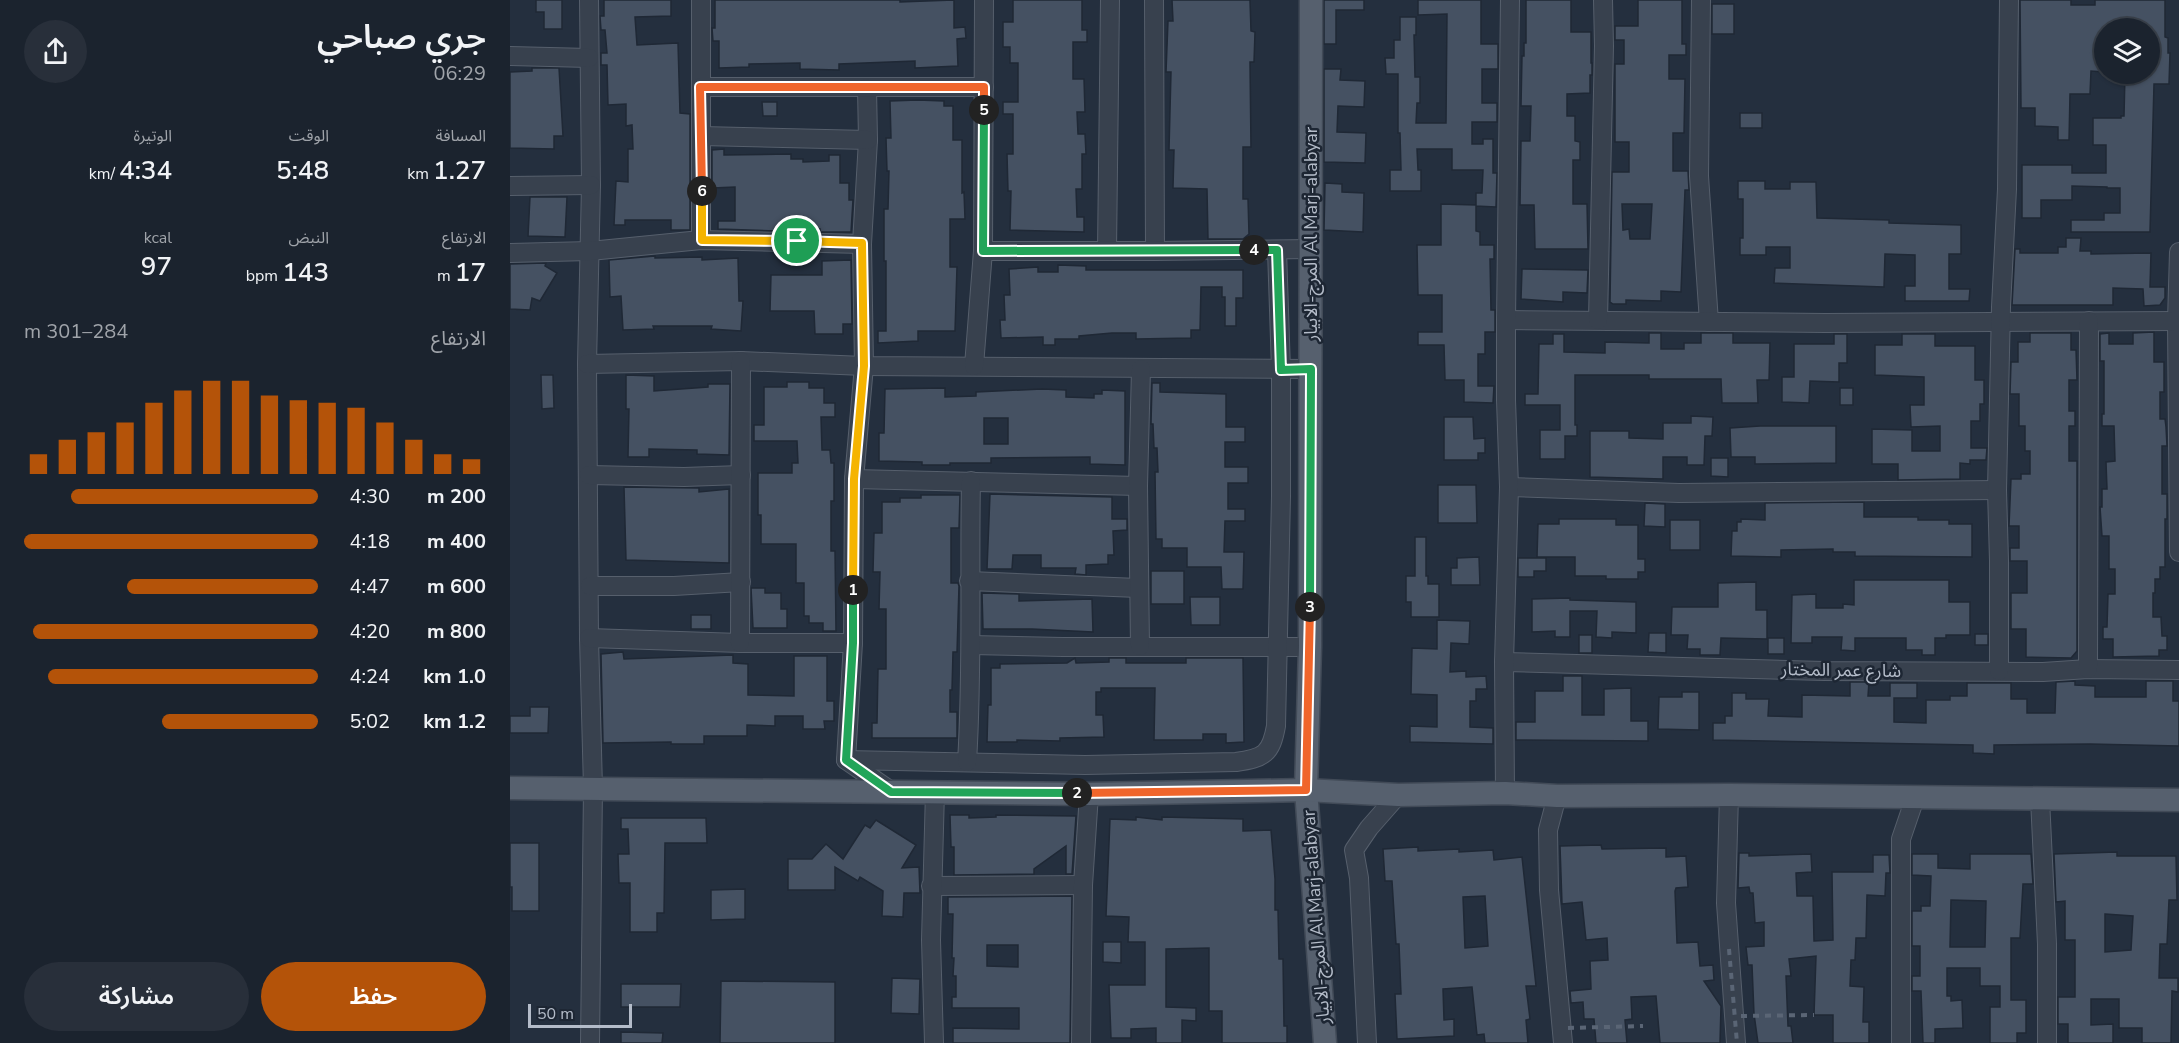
<!DOCTYPE html>
<html lang="ar">
<meta charset="utf-8">
<style>
:root{--surface:#1b232e;--page:#282f3a;--text:#f1f3f6;--muted:#a0a4aa;--line:#39404a;--accent:#b45309}
body{margin:0;font-family:"Nunito Sans","Noto Sans Arabic",sans-serif;background:var(--page);color:var(--text);direction:rtl;height:100vh;display:flex;flex-direction:column;font-size:22px;white-space:nowrap}
*{box-sizing:border-box;margin:0}
p{font-size:20px;color:var(--muted)}
.icon{flex:none;width:33px;height:33px;fill:none;stroke:currentColor;stroke-width:2;stroke-linecap:round;stroke-linejoin:round}
.map{position:relative;flex:1;overflow:hidden;direction:ltr}
.sheet{display:flex;flex-direction:column;background:var(--surface);width:510px}
.sheet>*{flex:none}
.tools{position:absolute;left:1584px;top:18px;display:grid;gap:12px}
.tools a{display:grid;place-items:center;width:66px;height:66px;border-radius:50%;background:var(--surface);box-shadow:0 2px 4px #0004,0 0 0 2px var(--line);font-size:30px}
.scale{position:absolute;left:18px;bottom:15px;width:104px;box-sizing:border-box;padding-left:6px;border:3px solid #b4bcc9;border-top:0;font-size:16px;line-height:21px;white-space:nowrap;color:#b4bcc9;-webkit-text-stroke:4px #1d2633;paint-order:stroke}
.pin{position:absolute;display:grid;place-items:center;width:51px;height:51px;color:#fff;margin:-26px;border:3px solid #fff;border-radius:50%;box-shadow:0 2px 6px #0007}
.km{position:absolute;width:30px;height:30px;margin:-15px;border-radius:50%;background:#222;color:#fff;font-size:16px;line-height:30px;text-align:center}
.round{display:grid;place-items:center;flex:none;width:63px;height:63px;border-radius:32px;background:var(--page)}
.overview{display:flex;align-items:center;justify-content:space-between;height:102px;padding:0 24px}
h1{font-size:33px;font-weight:600;line-height:45px}
.figures{display:grid;grid-template-columns:repeat(3,1fr);gap:9px;height:102px;padding:6px 24px}
.figures div{display:grid;align-content:center}
.figures b{font-size:26px;font-weight:600}
.figures small{font-size:16px;font-weight:400}
.figures p{font-size:16px}
.chart{height:168px;padding:12px 24px}
.chart p{display:flex;justify-content:space-between}
.chart svg{width:100%;height:108px;margin-top:6px;stroke:var(--accent);stroke-width:6}
.cta{display:flex;gap:12px;margin-top:auto;padding:12px 24px}
.cta a{flex:1;height:69px;border-radius:36px;background:var(--accent);color:#fff;font-size:24px;font-weight:600;line-height:69px;text-align:center}
.cta a+a{background:var(--page);color:var(--text)}
ul{padding:0 24px;list-style:none;font-size:20px}
li{display:grid;grid-template-columns:96px 72px 1fr;align-items:center;height:45px}
li i{height:15px;border-radius:8px;background:var(--accent)}
main{display:flex;flex:1;min-height:0}
.map>svg:first-child{display:block}
.building{fill:#455162;stroke:#1f2835;stroke-width:1.5;fill-rule:evenodd}
.lines{fill:none;stroke-linecap:round;stroke-linejoin:round}
.minor-casing{stroke:#565f6c;stroke-width:20}
.major-casing{stroke:#414a57;stroke-width:25}
.minor{stroke:#38414e;stroke-width:18}
.major{stroke:#56606e;stroke-width:22}
.rail{stroke:#5a6575;stroke-width:4;stroke-dasharray:6 6;stroke-linecap:butt}
.split-1-casing{stroke:#fff;stroke-width:12}
.split-2-casing{stroke:#fff;stroke-width:12}
.split-3-casing{stroke:#fff;stroke-width:12}
.split-4-casing{stroke:#fff;stroke-width:12}
.split-5-casing{stroke:#fff;stroke-width:12}
.split-6-casing{stroke:#fff;stroke-width:12}
.split-7-casing{stroke:#fff;stroke-width:12}
.split-1{stroke:#f5b400;stroke-width:8}
.split-2{stroke:#22a559;stroke-width:8}
.split-3{stroke:#f0652b;stroke-width:8}
.split-4{stroke:#22a559;stroke-width:8}
.split-5{stroke:#22a559;stroke-width:8}
.split-6{stroke:#f0652b;stroke-width:8}
.split-7{stroke:#f5b400;stroke-width:8}
.labels{text-anchor:middle;stroke-width:5;stroke-linejoin:round;paint-order:stroke}
.street-label{font-size:18px;fill:#b4bcc9;stroke:#1d2633}
</style>
<main>
<div class="map">
<svg width="1669" height="1043" viewBox="0 0 1669 1043">
<rect width="100%" height="100%" fill="#242f3e"/>
<!-- building -->
<g class="building">
<path d="M26,0H52V29H34V12H26Z"/>
<path d="M94,0H161V16L125,17L127,45L168,43L170,113L180,114V230H161V220H115V225H104L106,181L118,182V149H123L122,125L116,126V104L98,105L97,65H91V53H97L95,30H91L90,16H94Z"/>
<path d="M205,0H390V2L444,0V28L455,27L456,38L447,39L448,66L405,68V61L329,64V70L290,69V63L239,64V67L209,68V41H203L202,28H205Z"/>
<path d="M503,0H572V30H577V42H563V79H574L575,112H567L568,134H575L576,154H572V189H566L567,217H574V232L500,230L501,191H498L497,154H503V114H493V102H508V63H500V47H493V22H503Z"/>
<path d="M662,0H740L741,31L745,32L744,62H740L741,147H733V199H738L739,234L733,239H698L697,189L663,188L664,150H659L661,72H656L658,21H663Z"/>
<path d="M814,0H854V10H826V44H814Z"/>
<path d="M908,0H971V44H988V69H972V103H987V122H962V144H973V139H983V173H987L986,207L966,206V231L970,232V245H984V259H980L981,310H985V332H975V354H968V386H984L983,403L954,402V380H935L934,345H908V332H932V295H908L907,245H931V204L966,205V193H972L973,170H942V149H907L908,170H911V191H880V170H891L890,133H888V74H876L875,58H884V40H890V17H906V35H904L905,77H910V103H907L906,123H936L937,14L908,15Z"/>
<path d="M1016,0H1061V32H1081V63H1082V75H1080V93L1057,94V116H1065V141L1070,142V160H1063V204H1077L1078,249H1025L1024,205H1010L1011,141H1020L1021,106H1011L1012,56H1014V43H1016Z"/>
<path d="M1128,0H1172V44H1176V55H1159V79H1175L1174,133H1163V171H1178L1179,190H1175L1171,292L1151,291V301L1116,300V304H1103L1100,302L1102,172H1119V142H1105V64H1114V40H1105V26H1128ZM1112,204H1142L1140,239H1120L1119,229L1113,230Z"/>
<path d="M1510,0H1561V5H1585V0H1655V37L1658,38V53H1660L1659,84H1644L1640,232H1561V220H1594V213H1610V188H1597V187L1562,186V200H1531V218H1512V165H1562V173H1596V145H1583V118H1611V116H1614L1615,74H1640V28H1594V72L1581,71L1580,94H1560L1559,140H1548V127L1525,126V108H1511Z"/>
<rect x="1202" y="4" width="22" height="30"/>
<path d="M22,68H49L53,136H44V149L0,148V72L22,71Z"/>
<path d="M814,69H831L830,80L855,81L854,107L828,106L827,132L856,133L855,163L814,162Z"/>
<path d="M408,100L434,101V106H443V140H452V193L454,192L455,219H440V267H447L445,331H408V341L368,343V331H376V261H374V209H378L379,171H377L376,138H381L380,101Z"/>
<path d="M252,102H267V116H253Z"/>
<rect x="1230" y="113" width="22" height="15"/>
<path d="M214,149V155L281,154V159H293V162L319,161V155H330V183H339V200H343L341,232H310V229L265,231L208,229V221H225V187L202,188V150Z"/>
<path d="M1228,181H1255V189H1280V182H1306L1307,218L1379,220V223L1451,225V254H1439V289H1460L1459,301H1395V286H1405V255L1375,254L1374,287L1264,283L1265,268H1280V247H1256V255H1230V238H1233V199H1228Z"/>
<path d="M815,183L832,184V192L854,193L853,232L814,230Z"/>
<path d="M20,197H57L55,237L18,236Z"/>
<path d="M1556,238H1571L1570,251H1581V254L1641,253L1640,287H1655V298L1650,305L1634,306L1633,289L1603,288V305H1502L1505,249H1510V253H1548V247H1556Z"/>
<path d="M145,256V258L192,257V260L228,258L229,301H233L231,331L201,329L202,326H143L144,329L113,330L111,296L100,297L99,260Z"/>
<path d="M341,260L342,324H333V334H305L304,311H260L261,275H312V261Z"/>
<path d="M36,263L35,266L47,273L30,301L22,298L20,310L0,309V264Z"/>
<path d="M548,265L576,266V270H733V298H726V326H715V297H712V287H691L690,330H681V338L626,339V333H602L569,336V339H545V345H533V337L491,338L490,320H495L494,295H500L499,269L528,267V272H548Z"/>
<path d="M1012,269L1078,270L1077,293L1053,292V302L1011,299Z"/>
<path d="M1644,332V362H1654V392H1650V419H1655L1656,427L1657,446H1652V494H1657V519H1655V567H1650V579H1645V593H1643V617H1651L1652,636H1657V650H1649V656L1603,657V639H1593V627H1597L1598,594H1605V569H1599V536H1592L1590,507H1592V489H1597L1596,462L1605,461L1604,426H1592V414H1594V361H1590V334L1599,333V344H1623V333Z"/>
<path d="M1139,333H1151V349H1174V343H1191V333H1223V343H1260L1259,380H1247L1248,403H1212L1211,379H1139V375H1065V425H1067V436H1055V459H1030V430H1050V405H1015V394H1028L1029,344H1043V334H1054V352L1095,353V342L1139,343Z"/>
<path d="M1520,333H1561V350H1566L1567,380H1559V411H1565V426H1559V461H1567V651L1561,658L1516,657V629H1501V593H1517V561H1500V548H1509V526H1499L1501,479H1511V474H1520V451H1515V426H1509V394H1500L1501,362H1508V342H1520Z"/>
<path d="M1324,334H1337V363H1329V382L1300,381L1299,403L1272,402V377H1284V344H1324Z"/>
<path d="M1392,334H1425V346H1465V380H1474V404H1470V421H1461V448H1477L1476,460H1460V464L1450,463V479L1388,480V464H1362V429L1402,430V451H1430V426L1401,427L1400,405H1414V377L1365,375V345H1392Z"/>
<path d="M31,375H43L44,408L32,409Z"/>
<path d="M116,375L144,376V391L198,387V384H220L219,455L187,454V450L139,449V457H118L119,409H116Z"/>
<path d="M277,382H299V388H314V403H325V417H311L312,450H320L321,463H324V501H321V551H325L326,631H313V623H299V616H294V583H286V544H251V515H248V473H282V463H288L287,441H244V425H254V387H277Z"/>
<path d="M642,383H650V392L716,394V427H735V442H715V467H738V483H718V509H735V521H715L714,552H734L733,589H712L711,567H677V548H652V539H646L645,472H648L647,448H644L643,424H641Z"/>
<path d="M435,388V397L466,396V392L532,389L556,390V397L584,398V394H592V390L615,391V465L580,464V457L481,458V463H440V465H412V462L369,461V433H374L375,389ZM474,418H498V444H474Z"/>
<rect x="1330" y="388" width="13" height="17"/>
<path d="M1181,416L1203,417L1202,436H1195L1194,465H1177V457H1153V479L1080,477V431H1119V438L1153,439V423H1181Z"/>
<path d="M934,417H963L964,439L975,438V453H968V460H934Z"/>
<path d="M1250,426H1326V463L1245,464V457H1221L1220,428Z"/>
<path d="M1201,458H1218V477L1201,476Z"/>
<path d="M928,485H966L967,523H928Z"/>
<path d="M114,487L189,488V492L219,489V563L116,560Z"/>
<path d="M480,494L602,497V519H617V530L603,531L604,555H598V564L576,565V575L565,574L566,568H531V555H503L502,569H477Z"/>
<path d="M411,495H450L449,528H441V583H448L449,586L447,652H443L442,690H440V712H447V738H362V723H367L368,669H376V609H369L370,572H363L364,533H372V502H390V498H411Z"/>
<path d="M1354,502V517H1408V520H1439V524H1462V557L1345,556V552H1323V549L1271,550V557L1221,556L1222,531H1227V522H1231V519L1255,520V503Z"/>
<path d="M1135,503L1155,504V527L1134,526Z"/>
<path d="M1049,519H1106V525H1128V559H1135V572H1128V579H1096V576H1065V557H1027L1028,524H1049Z"/>
<rect x="1160" y="520" width="30" height="30"/>
<path d="M905,537H916V576H918V584H929V617H901V602H896V576H905Z"/>
<path d="M969,557L970,585H941V568H947V558Z"/>
<path d="M1008,558H1036V571H1024V577H1008Z"/>
<rect x="641" y="571" width="33" height="33"/>
<path d="M1344,580H1439V602H1460V635H1436V638H1425V655H1412V650H1396V638H1345V651L1331,650L1332,637H1302V643H1281L1282,595L1306,594V608H1333V604L1344,605Z"/>
<path d="M1246,582V610H1257V639L1211,638L1210,655H1190V649H1177L1178,635H1161L1162,607H1208V583Z"/>
<path d="M241,588H255V593H271V609H277V628H243Z"/>
<path d="M472,593L509,594V601L582,599L583,632L522,629H473Z"/>
<path d="M680,597H710V625H681Z"/>
<path d="M1060,598V600L1126,602V633L1102,632V638L1086,637L1087,611H1060V637H1045V631L1022,632V599Z"/>
<rect x="181" y="615" width="20" height="14"/>
<path d="M927,620L960,621L959,644L941,643L940,672L956,671V677L976,676L977,689H966V701H960V727L983,728V744L900,742V726L927,727V695L901,694L902,648L927,649Z"/>
<path d="M1139,633H1156V653L1138,652Z"/>
<rect x="1465" y="634" width="13" height="11"/>
<rect x="1069" y="635" width="13" height="18"/>
<rect x="1258" y="638" width="16" height="16"/>
<path d="M113,652L114,659L223,655V663L238,664V695L284,696V656H317V701H324V721H314L315,729H293V716H265V726L237,725V736H194V744H161V742L93,743L91,654Z"/>
<path d="M565,658L566,663L599,662V658H616V663H676V658H733L734,742L716,743V734H693V740H644L645,688H591V692H586V715H593L594,737L550,738V741L507,740V742H477L478,705H481V668H490V664L557,663Z"/>
<path d="M1053,676H1072V715H1094V689L1121,688V721H1138V741L1006,740V722H1025V691H1053Z"/>
<path d="M1565,681V685L1585,686V697H1636V681H1663V701H1669V746L1580,744L1484,745V754L1463,753V745L1203,740V723H1215V716H1222V693H1236V699H1259L1258,716L1292,717V695L1340,696V682H1359L1358,696H1380V683H1407V698H1384V722L1416,723V700H1440V696H1457V683H1501V699H1517V713H1545L1546,682Z"/>
<path d="M1172,692H1189V730L1148,729L1149,697H1172Z"/>
<path d="M20,707H39L38,733H0V716H20Z"/>
<path d="M440,815H459V818L486,817V815L566,816L562,874H556V846L524,869V874L444,875V847H441Z"/>
<path d="M626,817L652,820V817L733,819V831L761,830L765,879V910H768L769,959H773L774,1026H777V1043H712V1011H699V948L656,949V1007L686,1008V1021L672,1020V1043H646V1028L621,1029V1038H601L599,985H635V942H618L619,917L596,916L600,819L626,820Z"/>
<path d="M111,818H196L197,843H155L154,913H147V932H120V883H109L108,854H119L118,829H111Z"/>
<path d="M366,820L406,845L392,868L409,867L410,893H394L393,917L372,916L373,891L350,877L348,881L325,867V890H278V859H302L316,844L333,859L355,825L360,828Z"/>
<path d="M0,843H29V911H2V887H0Z"/>
<path d="M1091,845L1092,849L1156,848V857L1176,856L1178,887L1166,888L1165,891L1167,943L1188,942L1190,966L1203,965L1204,980L1194,981L1211,1006L1210,1043H1150L1146,996L1121,997L1122,1019L1115,1020L1117,1043H1086L1084,1019H1074L1073,1002L1061,1003L1060,991L1081,989L1080,961L1098,960L1097,938L1076,940L1072,902L1052,904L1050,846Z"/>
<path d="M908,847V851L949,849V852L983,850L984,860L1012,857L1026,986H1016L1020,1019L1016,1020L1018,1043H975L974,1034L967,1035L962,987L933,989L934,1020L944,1019V1036L887,1039L885,994H891L889,944H886L882,881H875L873,849ZM975,896L978,946L955,948L953,897Z"/>
<path d="M1607,852V856H1666L1667,900H1659L1657,944H1650L1649,978H1668V992L1662,991L1661,1043H1632V1028H1609V999H1581V1025L1603,1024V1043H1558V1024H1548V997H1565V940H1555V901L1546,902L1544,854ZM1595,914L1623,916L1621,950L1595,952Z"/>
<path d="M1229,853H1239V856L1301,854L1302,872L1286,873L1287,896H1303L1304,941L1323,940L1322,872H1363V855H1379L1380,873H1376L1375,896L1357,895L1356,938H1346L1345,960H1341L1340,986L1354,987L1353,1022H1359V1043H1323V1015H1304L1306,956L1279,959L1281,976H1276L1278,1026H1281L1283,1043H1248L1244,1014L1242,965H1238L1236,947L1254,946V922L1245,923L1243,893H1240L1239,887L1228,888Z"/>
<path d="M1402,854H1428V868L1460,869V854H1521L1523,884H1513L1510,938H1501V1000H1516V1033H1507V1043H1480V1007H1490V986H1470V968H1437V996H1441V1001L1452,1000L1453,1028L1425,1029V1043H1413L1411,991H1402V976H1410V946H1402V911H1411V906H1420L1421,876L1402,875ZM1441,900L1476,901L1475,947H1440Z"/>
<path d="M235,889V919L201,920V890Z"/>
<path d="M562,896L560,1043H443V1028L509,1029V1008H442V997H446V976H443L444,958H442L443,914H438V897ZM477,945H508V967L477,966Z"/>
<path d="M593,942H611V963L593,962Z"/>
<path d="M382,978L410,979L409,1014L381,1013Z"/>
<path d="M211,981L325,982V1043H210Z"/>
<path d="M111,984H171L170,1007H111Z"/>
<path d="M111,1032L153,1033L152,1043H111Z"/>
</g>
<g class="lines">
<!-- minor casing -->
<g class="minor-casing">
<g id="minor">
<path d="M79,0L81,185L77,364L79,638L83,788L80,1043"/>
<path d="M191,0V240"/>
<path d="M644,0L645,251"/>
<path d="M1191,0L1189,176L1199,322"/>
<path d="M0,56L79,58"/>
<path d="M191,87H474"/>
<path d="M357,88L358,140L352,244L354,366L344,479L343,643L336,760L381,791"/>
<path d="M192,136L358,140"/>
<path d="M0,186L81,185"/>
<path d="M473,251H645L801,249"/>
<path d="M597,251L600,0"/>
<path d="M1669,252L1667,321L1669,552"/>
<path d="M0,253L80,251L191,240L352,244"/>
<path d="M996,320L1315,323L1669,321"/>
<path d="M1088,320L1094,46L1093,0"/>
<path d="M77,364L231,361L354,366L801,369"/>
<path d="M464,366L473,251L474,0"/>
<path d="M79,475L174,477L231,475"/>
<path d="M344,479L628,486"/>
<path d="M999,487L1169,493L1487,490"/>
<path d="M459,581L628,588"/>
<path d="M80,586H164L231,582"/>
<path d="M79,638L230,643H343"/>
<path d="M230,643L231,361"/>
<path d="M461,645L553,647H800"/>
<path d="M630,646L628,486L631,369"/>
<path d="M994,662L1314,671L1533,672L1578,669L1669,670"/>
<path d="M1578,669L1579,321"/>
<path d="M1489,671V561L1487,490L1491,307L1497,189L1499,0"/>
<path d="M336,760L575,765L726,762C754,758 761,754 766,726L771,496V370L767,250"/>
<path d="M457,762C463,668 459,575 461,481"/>
<path d="M995,793L994,662L999,487L996,400V320L1000,0"/>
<path d="M1219,795L1216,903L1226,1043"/>
<path d="M1047,796L1038,830L1039,890L1053,1043"/>
<path d="M1530,799L1537,944V1043"/>
<path d="M421,886L573,885"/>
<path d="M424,1043L421,940L425,791"/>
<path d="M571,1043L573,885L579,794"/>
<path d="M857,1043L849,878L844,850L859,828L888,795"/>
<path d="M1391,1043V839L1405,798"/>
</g>
</g>
<!-- major casing -->
<g class="major-casing">
<g id="major">
<path d="M801,0L800,647L796,790L815,1043"/>
<path d="M0,788L579,794L796,790L888,795L995,793L1047,796L1219,795L1669,800"/>
</g>
</g>
<!-- minor -->
<use href="#minor" class="minor"/>
<!-- major -->
<use href="#major" class="major"/>
<!-- rail -->
<g class="rail">
<path d="M1219,949L1227,1043"/>
<path d="M1231,1016L1304,1015"/>
<path d="M1058,1028L1133,1026"/>
</g>
</g>
<g class="lines">
<!-- split-1 casing -->
<g class="split-1-casing">
<path id="split-1" d="M287,241L352,243L354,366L344,479L343,590"/>
</g>
<!-- split-2 casing -->
<g class="split-2-casing">
<path id="split-2" d="M343,590V643L336,760L381,792L567,793"/>
</g>
<!-- split-3 casing -->
<g class="split-3-casing">
<path id="split-3" d="M567,793L796,790L800,607"/>
</g>
<!-- split-4 casing -->
<g class="split-4-casing">
<path id="split-4" d="M744,250H767L771,370L801,369L800,607"/>
</g>
<!-- split-5 casing -->
<g class="split-5-casing">
<path id="split-5" d="M474,110L473,251L744,250"/>
</g>
<!-- split-6 casing -->
<g class="split-6-casing">
<path id="split-6" d="M192,191L190,87H474V110"/>
</g>
<!-- split-7 casing -->
<g class="split-7-casing">
<path id="split-7" d="M192,191V240L287,241"/>
</g>
<!-- split-1 -->
<use href="#split-1" class="split-1"/>
<!-- split-2 -->
<use href="#split-2" class="split-2"/>
<!-- split-3 -->
<use href="#split-3" class="split-3"/>
<!-- split-4 -->
<use href="#split-4" class="split-4"/>
<!-- split-5 -->
<use href="#split-5" class="split-5"/>
<!-- split-6 -->
<use href="#split-6" class="split-6"/>
<!-- split-7 -->
<use href="#split-7" class="split-7"/>
</g>
<g class="labels">
<!-- street labels -->
<g class="street-label">
<text transform="translate(801 234) rotate(-90)" y="6">المرج-الابيار Al Marj-alabyar</text>
<text transform="translate(1331 670) rotate(1)" y="6">شارع عمر المختار</text>
<text transform="translate(806 917) rotate(-94)" y="6">المرج-الابيار Al Marj-alabyar</text>
</g>
</g>
</svg>
<div class="tools">
<a><svg class="icon" aria-label="layers" viewBox="0 0 24 24"><path d="M12 4l9 5-9 5-9-5zM3 14l9 5 9-5"/></svg></a>
</div>
<div class="scale">50 m</div>
<div class="pin" style="left:287px;top:241px;background:#1e9e55"><svg class="icon" aria-label="arrive" viewBox="0 0 24 24"><path d="M6 21V4h12l-3 4 3 4H6"/></svg></div>
<b class="km" style="left:343px;top:590px">1</b>
<b class="km" style="left:567px;top:793px">2</b>
<b class="km" style="left:800px;top:607px">3</b>
<b class="km" style="left:744px;top:250px">4</b>
<b class="km" style="left:474px;top:110px">5</b>
<b class="km" style="left:192px;top:191px">6</b>
</div>
<section class="sheet">
<div class="overview"><div><h1>جري صباحي</h1><p>06:29</p></div><a class="round"><svg class="icon" aria-label="share" viewBox="0 0 24 24"><path d="M12 15V3M7 8l5-5 5 5M5 13v7h14v-7"/></svg></a></div>
<div class="figures">
<div><p>المسافة</p><b>1.27<small> km</small></b></div>
<div><p>الوقت</p><b>5:48</b></div>
<div><p>الوتيرة</p><b>4:34<small> /km</small></b></div>
</div>
<div class="figures">
<div><p>الارتفاع</p><b>17<small> m</small></b></div>
<div><p>النبض</p><b>143<small> bpm</small></b></div>
<div><p>kcal</p><b>97</b></div>
</div>
<div class="chart"><p><span>الارتفاع</span>284–301 m</p>
<svg viewBox="0 0 160 44" preserveAspectRatio="none"><path d="M5 44V36M15 44V30M25 44V27M35 44V23M45 44V15M55 44V10M65 44V6M75 44V6M85 44V12M95 44V14M105 44V15M115 44V17M125 44V23M135 44V30M145 44V36M155 44V38"/></svg>
</div>
<ul>
<li><b>200 m</b>4:30<i style="width:84%"></i></li>
<li><b>400 m</b>4:18<i style="width:100%"></i></li>
<li><b>600 m</b>4:47<i style="width:65%"></i></li>
<li><b>800 m</b>4:20<i style="width:97%"></i></li>
<li><b>1.0 km</b>4:24<i style="width:92%"></i></li>
<li><b>1.2 km</b>5:02<i style="width:53%"></i></li>
</ul>
<div class="cta"><a>حفظ</a><a>مشاركة</a></div>
</section>
</main>
